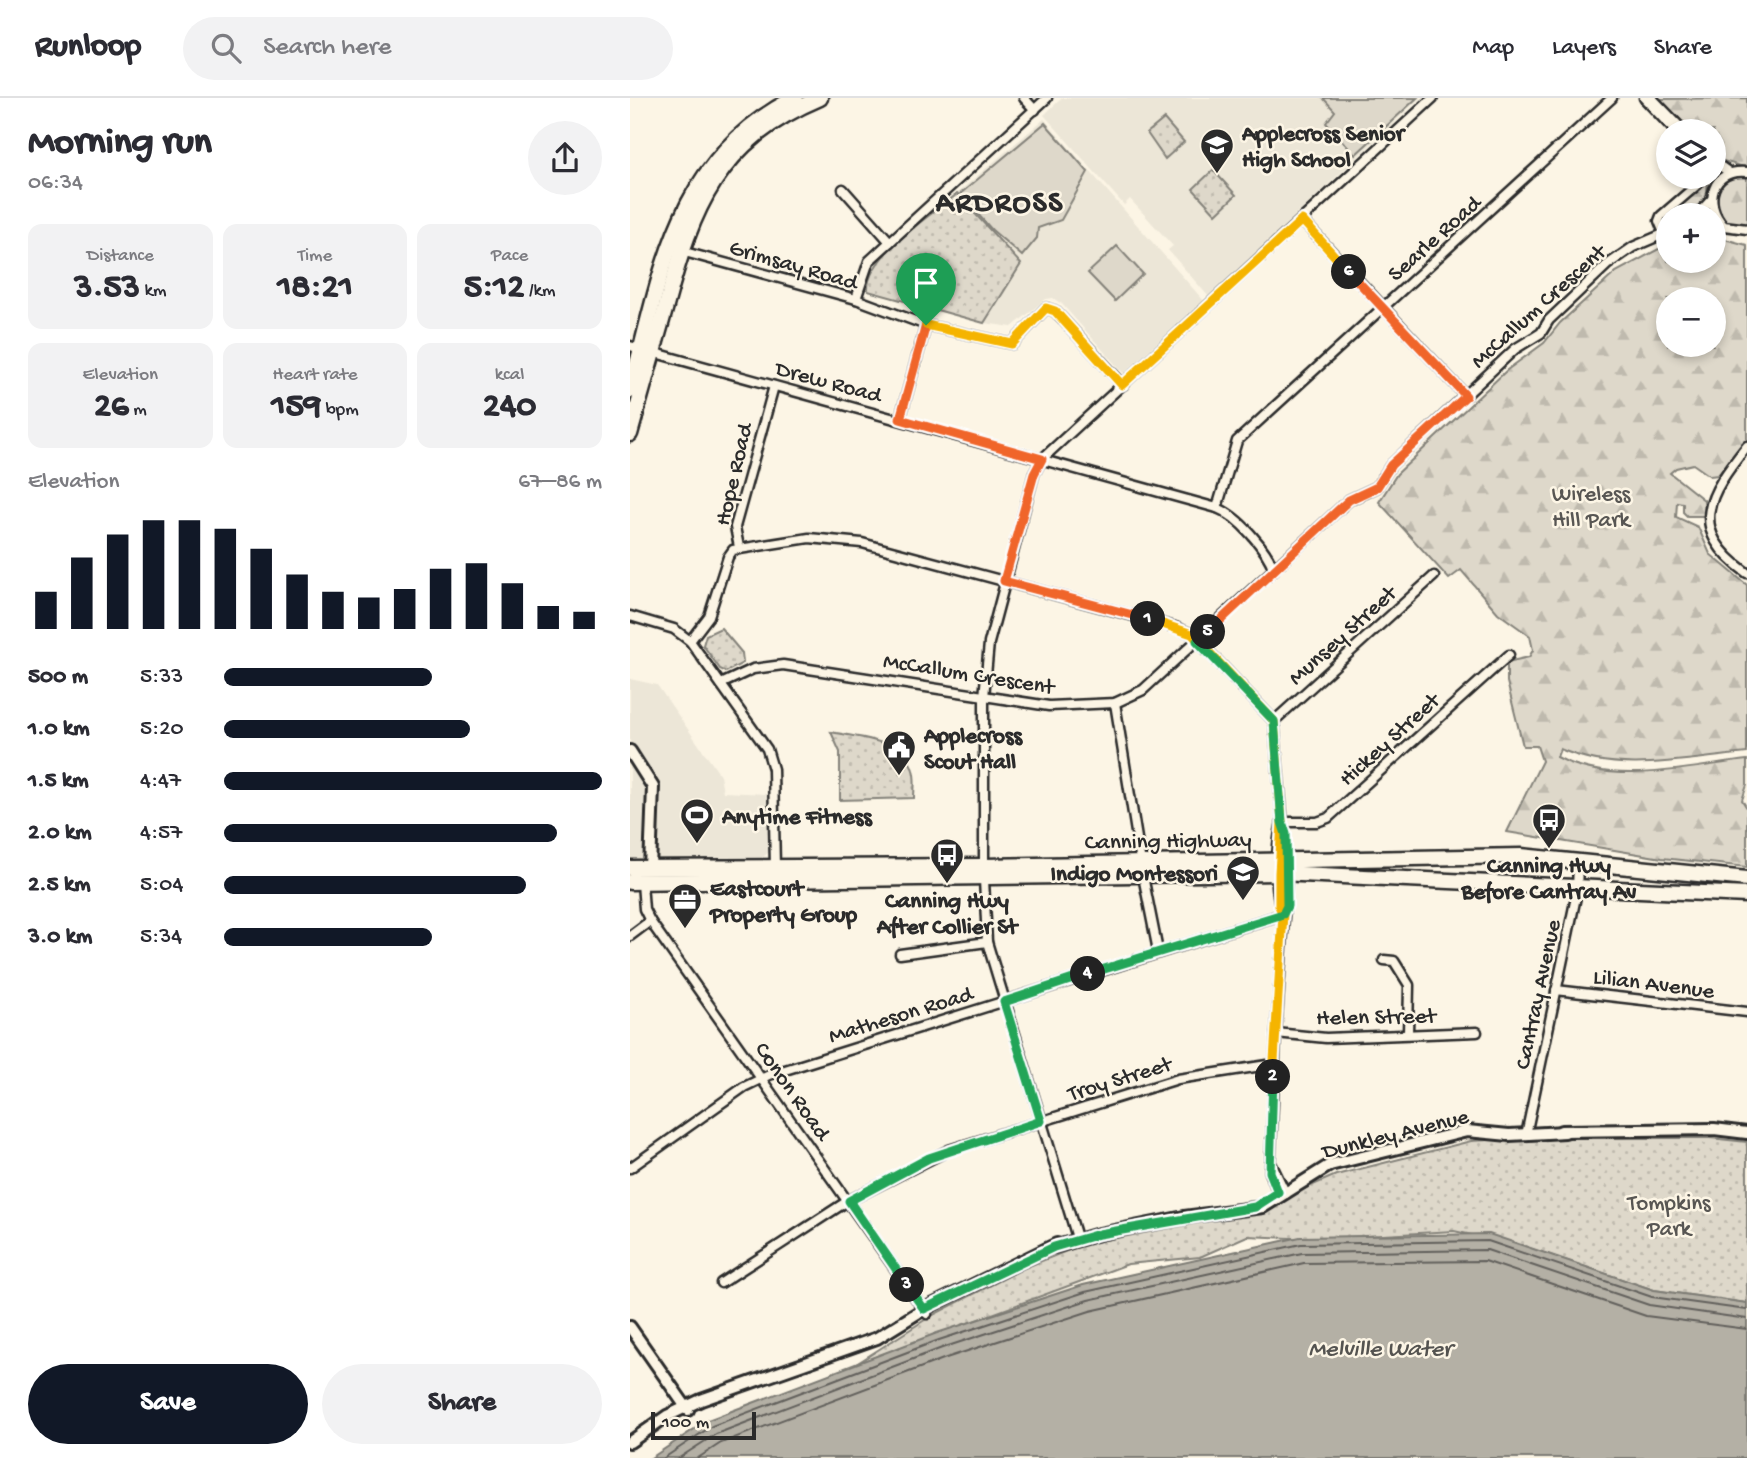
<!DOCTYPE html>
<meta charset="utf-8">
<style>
:root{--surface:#fff;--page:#f2f2f3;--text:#2b2b33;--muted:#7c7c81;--line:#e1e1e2;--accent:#111827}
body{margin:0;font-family:"Gochi Hand",sans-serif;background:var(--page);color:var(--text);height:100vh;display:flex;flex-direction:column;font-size:26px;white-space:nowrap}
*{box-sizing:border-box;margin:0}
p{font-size:23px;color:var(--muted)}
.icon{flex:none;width:38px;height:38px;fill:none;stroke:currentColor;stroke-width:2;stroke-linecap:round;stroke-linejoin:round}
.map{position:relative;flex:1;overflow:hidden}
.sheet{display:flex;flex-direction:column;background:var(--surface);width:630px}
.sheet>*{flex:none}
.tools{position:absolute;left:1026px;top:21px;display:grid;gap:14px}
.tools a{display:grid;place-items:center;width:70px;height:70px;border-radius:50%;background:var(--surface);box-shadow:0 4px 10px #0003;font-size:35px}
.scale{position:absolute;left:21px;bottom:18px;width:105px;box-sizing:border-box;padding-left:7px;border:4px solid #2b2b2b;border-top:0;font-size:19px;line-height:24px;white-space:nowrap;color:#2b2b2b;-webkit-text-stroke:5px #fcf5e5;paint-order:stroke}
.pin{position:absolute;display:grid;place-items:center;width:60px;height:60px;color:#fff;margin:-72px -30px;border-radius:50% 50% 50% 0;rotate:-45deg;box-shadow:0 0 7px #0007}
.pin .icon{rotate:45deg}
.km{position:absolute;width:35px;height:35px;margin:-18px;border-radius:50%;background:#222;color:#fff;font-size:19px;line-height:35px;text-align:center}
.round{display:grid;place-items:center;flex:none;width:74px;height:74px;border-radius:37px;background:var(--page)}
.headline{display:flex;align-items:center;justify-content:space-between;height:119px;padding:0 28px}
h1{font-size:38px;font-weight:700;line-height:52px}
.metrics{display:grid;grid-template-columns:repeat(3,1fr);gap:10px;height:119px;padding:7px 28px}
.metrics div{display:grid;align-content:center;border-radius:14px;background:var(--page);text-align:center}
.metrics b{font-size:35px;font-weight:700}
.metrics small{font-size:19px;font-weight:400}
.metrics p{font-size:19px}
.chart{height:196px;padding:14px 28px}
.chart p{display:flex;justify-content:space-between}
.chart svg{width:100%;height:126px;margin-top:7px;stroke:var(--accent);stroke-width:6}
.primary-button{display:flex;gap:14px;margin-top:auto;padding:14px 28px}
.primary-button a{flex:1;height:80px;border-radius:42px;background:var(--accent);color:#fff;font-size:28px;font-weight:700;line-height:80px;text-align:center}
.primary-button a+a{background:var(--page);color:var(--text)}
ul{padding:0 28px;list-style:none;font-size:23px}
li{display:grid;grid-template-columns:112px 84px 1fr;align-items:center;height:52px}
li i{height:18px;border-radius:9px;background:var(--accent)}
header{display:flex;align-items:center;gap:42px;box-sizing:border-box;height:98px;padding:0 35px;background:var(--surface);border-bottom:2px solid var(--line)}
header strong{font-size:33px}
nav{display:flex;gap:38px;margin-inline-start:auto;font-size:24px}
.search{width:490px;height:63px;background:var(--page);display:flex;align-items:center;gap:18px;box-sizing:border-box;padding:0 24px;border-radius:38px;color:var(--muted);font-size:26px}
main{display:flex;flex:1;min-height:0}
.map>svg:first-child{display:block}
.built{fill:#ece6d7}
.grass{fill:url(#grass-dots);stroke:#84827a;stroke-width:2}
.forest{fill:url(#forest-firs);stroke:#84827a;stroke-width:2;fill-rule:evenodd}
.pitch{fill:#ded8ca;stroke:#84827a;stroke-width:2}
.water{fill:#b4b0a5;stroke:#7d7b74;stroke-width:2}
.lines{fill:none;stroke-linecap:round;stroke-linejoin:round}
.shore{stroke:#62605c;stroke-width:2}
.street-casing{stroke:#2b2b2b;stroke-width:13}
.secondary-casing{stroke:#2b2b2b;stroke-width:16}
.highway-casing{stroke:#2b2b2b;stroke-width:19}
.street{stroke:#fcf5e5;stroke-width:8}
.secondary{stroke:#fcf5e5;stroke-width:10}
.highway{stroke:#fcf5e5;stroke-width:14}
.split-1-casing{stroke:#fff;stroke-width:14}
.split-2-casing{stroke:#fff;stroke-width:14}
.split-3-casing{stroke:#fff;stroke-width:14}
.split-4-casing{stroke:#fff;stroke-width:14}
.split-5-casing{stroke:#fff;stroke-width:14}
.split-6-casing{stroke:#fff;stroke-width:14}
.split-7-casing{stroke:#fff;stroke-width:14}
.split-1{stroke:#f0652b;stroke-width:9}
.split-2{stroke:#f5b400;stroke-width:9}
.split-3{stroke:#22a559;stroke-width:9}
.split-4{stroke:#22a559;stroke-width:9}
.split-5{stroke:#22a559;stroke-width:9}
.split-6{stroke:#f0652b;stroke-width:9}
.split-7{stroke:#f5b400;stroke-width:9}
.labels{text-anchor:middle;stroke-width:5;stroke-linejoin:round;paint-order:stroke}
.poi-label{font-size:23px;font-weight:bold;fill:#2b2b2b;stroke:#fcf5e5;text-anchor:start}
.street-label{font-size:23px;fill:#2b2b2b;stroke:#fcf5e5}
.park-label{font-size:23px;fill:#585653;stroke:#fcf5e5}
.water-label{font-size:24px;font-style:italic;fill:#545350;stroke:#fcf5e5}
.district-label{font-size:30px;font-weight:bold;letter-spacing:2px;fill:#2b2b2b;stroke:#fcf5e5}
</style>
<header>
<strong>Runloop</strong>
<div class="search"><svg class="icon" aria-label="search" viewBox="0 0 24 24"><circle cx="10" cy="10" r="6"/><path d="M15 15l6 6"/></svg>Search here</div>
<nav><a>Map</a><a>Layers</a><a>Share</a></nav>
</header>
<main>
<section class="sheet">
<div class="headline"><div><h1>Morning run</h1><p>06:34</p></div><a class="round"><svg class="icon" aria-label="share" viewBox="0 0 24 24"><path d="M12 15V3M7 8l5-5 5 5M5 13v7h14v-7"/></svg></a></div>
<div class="metrics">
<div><p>Distance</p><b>3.53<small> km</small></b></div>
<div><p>Time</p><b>18:21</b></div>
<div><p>Pace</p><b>5:12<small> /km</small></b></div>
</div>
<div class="metrics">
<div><p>Elevation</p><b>26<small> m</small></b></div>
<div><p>Heart rate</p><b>159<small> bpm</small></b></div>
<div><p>kcal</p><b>240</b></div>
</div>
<div class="chart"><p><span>Elevation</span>67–86 m</p>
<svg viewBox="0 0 160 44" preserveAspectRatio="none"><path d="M5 44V31M15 44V19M25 44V11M35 44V6M45 44V6M55 44V9M65 44V16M75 44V25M85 44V31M95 44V33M105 44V30M115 44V23M125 44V21M135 44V28M145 44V36M155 44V38"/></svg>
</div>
<ul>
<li><b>500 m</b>5:33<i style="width:55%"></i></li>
<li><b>1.0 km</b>5:20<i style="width:65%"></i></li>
<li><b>1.5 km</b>4:47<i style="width:100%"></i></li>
<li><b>2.0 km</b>4:57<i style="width:88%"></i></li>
<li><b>2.5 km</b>5:04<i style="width:80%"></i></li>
<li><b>3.0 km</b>5:34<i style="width:55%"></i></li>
</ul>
<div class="primary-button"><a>Save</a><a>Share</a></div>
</section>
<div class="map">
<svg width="1117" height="1360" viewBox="0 0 1117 1360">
<defs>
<pattern id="grass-dots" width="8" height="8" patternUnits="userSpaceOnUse" patternTransform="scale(1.75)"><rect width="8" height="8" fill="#ded8ca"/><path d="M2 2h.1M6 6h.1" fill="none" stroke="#bfbaae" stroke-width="1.8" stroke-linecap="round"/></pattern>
<pattern id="forest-firs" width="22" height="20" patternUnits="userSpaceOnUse" patternTransform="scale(1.75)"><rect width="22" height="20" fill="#ded8ca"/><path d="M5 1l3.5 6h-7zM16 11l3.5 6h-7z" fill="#bfbaae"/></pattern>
</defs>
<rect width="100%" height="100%" fill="#fcf5e5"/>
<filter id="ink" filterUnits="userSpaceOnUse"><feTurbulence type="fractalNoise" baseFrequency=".0143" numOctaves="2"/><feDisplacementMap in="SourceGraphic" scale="14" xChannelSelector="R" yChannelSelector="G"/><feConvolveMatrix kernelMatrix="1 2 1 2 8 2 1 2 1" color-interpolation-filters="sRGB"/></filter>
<g filter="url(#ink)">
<!-- built -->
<g class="built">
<path d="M432,0H790L579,199L538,152L543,148L500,101L494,107L414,17Z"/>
<path d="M414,21L574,203L494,276L432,206L423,200L416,201L382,229L354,225L238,193L237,184L250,161Z"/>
<path d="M0,581L27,587L90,677L93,694L137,696L139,754L128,763L0,762Z"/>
</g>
<!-- grass -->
<g class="grass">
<path d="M534,21L554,44L535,61L517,35Z"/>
<path d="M583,72L606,97L586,116L563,91Z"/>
<path d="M327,96L391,166L354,225L238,193C235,159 301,117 327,96Z"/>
<path d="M91,530L112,555L113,565L96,574L90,571L73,547L76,537Z"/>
<path d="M201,634C226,639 275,642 283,672C286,680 284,692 284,700L210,702V654Z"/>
<path d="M894,1040H1080L1117,1044V1205L1024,1192L893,1148L824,1133L683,1141L617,1138L570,1159L498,1166L226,1266L301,1218L394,1170L454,1146L616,1116L706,1077L841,1043Z"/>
</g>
<!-- forest -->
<g class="forest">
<path d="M1117,0V70L1083,60V33H1058L1028,1Z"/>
<path d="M1104,78L1117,79V127C1084,133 1074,90 1104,78Z"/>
<path d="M1070,79H1077C1079,96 1075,104 1064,117H1038L1037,128L1034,119L1064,92V84Z"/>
<path d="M1083,138L1117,147V343L1088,377L1080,378L1063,366L1046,370L1040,375L1074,402L1075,418H1057L1053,414V405L1047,404L1046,419L1068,429L1080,456L1117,487V655C1055,661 989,677 930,651L927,659C983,689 1057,669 1117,662V687L1112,702L1117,710V769L1032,760L877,734L912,663L907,648H893L877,584V564L899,559L903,552L900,538L868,515L831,472L819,481L749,404L767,376L877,272L914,245L930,225L986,174L1038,146V163H1083ZM1038,201H1083V247H1038Z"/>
</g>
<!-- pitch -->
<g class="pitch">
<path d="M693,0H787L725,57L696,25L705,13Z"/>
<path d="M415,25L458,74L431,122L408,130L407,140L392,158L362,132L330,96Z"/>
<path d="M487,148L513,176L485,203L458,175Z"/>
</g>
<!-- water -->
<path class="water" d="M859,1136L1024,1192L1117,1205V1360H21L78,1322L307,1235L453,1187L670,1139Z"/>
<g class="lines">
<!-- shore -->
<g class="shore">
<path d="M34,1360L82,1328L309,1242L455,1194L671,1146L858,1143L1022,1199L1117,1212"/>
<path d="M49,1360L86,1336L312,1250L458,1202L672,1155L857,1152L1019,1207L1117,1221"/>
<path d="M68,1360L91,1345L316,1260L460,1213L674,1165L855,1163L1016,1218L1117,1231"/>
</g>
<!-- street casing -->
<g class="street-casing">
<g id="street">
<path d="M394,0L405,12"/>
<path d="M1014,0L1045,33"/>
<path d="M1022,0L1054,33"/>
<path d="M1083,63L1100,75"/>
<path d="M1117,74C1082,70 1072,105 1094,128L1117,131"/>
<path d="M213,91L260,144"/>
<path d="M1067,117L1081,102"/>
<path d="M672,122L836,298"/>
<path d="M1034,135L1029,123L1031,118L1068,86"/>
<path d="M51,153L226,201L296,227L382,246L416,210L425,213L493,287"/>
<path d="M226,201L239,163L417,0"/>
<path d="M0,248L587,410C608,418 637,451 644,472"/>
<path d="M270,321L296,227"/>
<path d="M1117,348C1078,397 1056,431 1117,475"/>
<path d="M587,410L607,343L982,0"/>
<path d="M109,449L105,429L144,288"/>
<path d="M0,518L44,531L60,543L137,651L143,671L145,770"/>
<path d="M60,543L79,518L98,459L103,452L179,440L232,445L545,529L562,536L644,623L657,776L646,935L640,1074L650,1099"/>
<path d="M91,586L123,571L153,567L419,608L485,605L513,592L719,402L747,389L761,367L885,251L911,235L919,222L977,167L1003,149L1038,134"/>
<path d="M485,605L511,765"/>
<path d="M644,623L804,478"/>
<path d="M652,724H687L698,720L879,557"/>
<path d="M652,724C646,749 643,792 653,816"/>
<path d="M354,768V599L359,545L404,376L412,361L803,0"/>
<path d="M513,778L528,853"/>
<path d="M354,781L357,844L448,1143"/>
<path d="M12,785L14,811L20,823L297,1216"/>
<path d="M0,838L20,823"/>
<path d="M270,856L357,844"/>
<path d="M754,862L764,863L779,887L778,936"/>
<path d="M926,892L1117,914"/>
<path d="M646,935L696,940L847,934"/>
<path d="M896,1037L947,794L948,763"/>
<path d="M641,1065L656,1096"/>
<path d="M0,1070L114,989L139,977L653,816"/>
<path d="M91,1185L216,1104L319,1052L548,981L644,966"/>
</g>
</g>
<!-- secondary casing -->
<g class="secondary-casing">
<g id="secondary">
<path d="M0,653L23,689L20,771"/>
<path d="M931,1033L1084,1031L1117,1035"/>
<path d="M424,1149L469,1136L554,1119L633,1109L700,1067L837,1033L879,1037L935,1034"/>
<path d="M0,1229L58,1312"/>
<path d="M0,1344L37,1318L71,1302L247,1240L294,1211L427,1146"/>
</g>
</g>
<!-- highway casing -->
<g class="highway-casing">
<g id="highway">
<path d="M0,293C32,175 44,61 165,0"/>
<path d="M0,336C12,294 24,251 36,208C63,108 88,43 190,0"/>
<path d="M0,770L354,768L891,758L1117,781"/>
<path d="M0,784L649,775L1117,797"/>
</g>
</g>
<!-- street -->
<use href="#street" class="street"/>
<!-- secondary -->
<use href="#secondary" class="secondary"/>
<!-- highway -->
<use href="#highway" class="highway"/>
</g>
</g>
<g class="lines" filter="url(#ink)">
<!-- split-1 casing -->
<g class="split-1-casing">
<path id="split-1" d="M296,227L270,321L412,361L404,376L374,483L518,521"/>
</g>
<!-- split-2 casing -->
<g class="split-2-casing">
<path id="split-2" d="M518,521L562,536L644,623L652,724L649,775V808L653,816L643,979"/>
</g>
<!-- split-3 casing -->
<g class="split-3-casing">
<path id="split-3" d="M277,1187L294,1211L424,1149L469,1136L625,1109L648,1094L640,1074L643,979"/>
</g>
<!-- split-4 casing -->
<g class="split-4-casing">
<path id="split-4" d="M277,1187L219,1103L299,1060L411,1023L374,904L458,876"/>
</g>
<!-- split-5 casing -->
<g class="split-5-casing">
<path id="split-5" d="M458,876L653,816L657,808L656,736L652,724L644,623L567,543L578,534"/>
</g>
<!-- split-6 casing -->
<g class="split-6-casing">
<path id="split-6" d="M578,534L719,402L747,389L761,367L836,298L719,174"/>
</g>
<!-- split-7 casing -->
<g class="split-7-casing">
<path id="split-7" d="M296,227L382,246L416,210L425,213L492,287L672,122L719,174"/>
</g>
<!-- split-1 -->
<use href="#split-1" class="split-1"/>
<!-- split-2 -->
<use href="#split-2" class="split-2"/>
<!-- split-3 -->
<use href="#split-3" class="split-3"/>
<!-- split-4 -->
<use href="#split-4" class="split-4"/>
<!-- split-5 -->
<use href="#split-5" class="split-5"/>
<!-- split-6 -->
<use href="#split-6" class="split-6"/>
<!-- split-7 -->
<use href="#split-7" class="split-7"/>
</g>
<!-- icons -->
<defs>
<g id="school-pin" transform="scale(1.75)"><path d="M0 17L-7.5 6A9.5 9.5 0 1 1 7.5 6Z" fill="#2b2b2b" stroke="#fcf5e5"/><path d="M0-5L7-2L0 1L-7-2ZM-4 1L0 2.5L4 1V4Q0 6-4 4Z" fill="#fff"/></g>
<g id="civic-pin" transform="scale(1.75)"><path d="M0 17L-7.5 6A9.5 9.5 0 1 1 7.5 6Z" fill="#2b2b2b" stroke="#fcf5e5"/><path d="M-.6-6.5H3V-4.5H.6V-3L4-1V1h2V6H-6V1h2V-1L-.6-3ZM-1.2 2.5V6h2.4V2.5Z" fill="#fff"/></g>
<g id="stadium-pin" transform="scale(1.75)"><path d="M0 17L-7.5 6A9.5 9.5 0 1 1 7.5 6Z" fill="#2b2b2b" stroke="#fcf5e5"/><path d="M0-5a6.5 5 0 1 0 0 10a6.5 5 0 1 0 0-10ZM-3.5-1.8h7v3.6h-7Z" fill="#fff"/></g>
<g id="bus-pin" transform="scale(1.75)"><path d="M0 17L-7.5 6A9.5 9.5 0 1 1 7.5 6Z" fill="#2b2b2b" stroke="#fcf5e5"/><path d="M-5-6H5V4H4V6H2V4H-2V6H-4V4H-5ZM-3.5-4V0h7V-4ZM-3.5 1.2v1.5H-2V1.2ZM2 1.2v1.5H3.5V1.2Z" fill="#fff"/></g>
<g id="office-pin" transform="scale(1.75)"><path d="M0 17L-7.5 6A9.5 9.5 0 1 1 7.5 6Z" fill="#2b2b2b" stroke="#fcf5e5"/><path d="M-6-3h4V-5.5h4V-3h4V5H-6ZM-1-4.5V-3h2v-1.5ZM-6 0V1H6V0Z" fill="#fff"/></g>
</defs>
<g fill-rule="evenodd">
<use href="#school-pin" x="587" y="47"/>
<use href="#civic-pin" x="269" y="649"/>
<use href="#stadium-pin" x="67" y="717"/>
<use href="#bus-pin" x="919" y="722"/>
<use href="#bus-pin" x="317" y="757"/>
<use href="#school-pin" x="613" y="774"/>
<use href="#office-pin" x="55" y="802"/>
</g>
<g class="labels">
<!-- poi labels -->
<g class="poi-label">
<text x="612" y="42">Applecross Senior<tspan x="612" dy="26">High School</tspan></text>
<text x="294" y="644">Applecross<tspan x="294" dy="26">Scout Hall</tspan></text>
<text x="92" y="725">Anytime Fitness</text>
<text x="919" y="774" text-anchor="middle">Canning Hwy<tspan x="919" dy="26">Before Cantray Av</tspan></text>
<text x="588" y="782" text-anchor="end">Indigo Montessori</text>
<text x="80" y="797">Eastcourt<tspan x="80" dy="26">Property Group</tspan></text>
<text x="317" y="809" text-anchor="middle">Canning Hwy<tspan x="317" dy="26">After Collier St</tspan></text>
</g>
<!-- street labels -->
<g class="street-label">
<text transform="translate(803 139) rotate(-42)" y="8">Searle Road</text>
<text transform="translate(164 165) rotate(16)" y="8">Grimsay Road</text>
<text transform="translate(907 207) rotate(-42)" y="8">McCallum Crescent</text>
<text transform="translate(199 282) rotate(15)" y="8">Drew Road</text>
<text transform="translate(102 376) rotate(-77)" y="8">Hope Road</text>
<text transform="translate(711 536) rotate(-42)" y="8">Munsey Street</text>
<text transform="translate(339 574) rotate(9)" y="8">McCallum Crescent</text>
<text transform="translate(758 640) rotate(-42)" y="8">Hickey Street</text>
<text transform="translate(538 741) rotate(-1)" y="8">Canning Highway</text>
<text transform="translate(1024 884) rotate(7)" y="8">Lilian Avenue</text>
<text transform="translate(906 896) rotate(-78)" y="8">Cantray Avenue</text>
<text transform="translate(270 915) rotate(-17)" y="8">Matheson Road</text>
<text transform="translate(746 917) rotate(-1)" y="8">Helen Street</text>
<text transform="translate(489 979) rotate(-17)" y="8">Troy Street</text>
<text transform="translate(164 992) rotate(55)" y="8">Conon Road</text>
<text transform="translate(765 1034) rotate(-14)" y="8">Dunkley Avenue</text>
</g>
<!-- park labels -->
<g class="park-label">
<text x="961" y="402">Wireless<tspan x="961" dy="26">Hill Park</tspan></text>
<text x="1039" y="1111">Tompkins<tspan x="1039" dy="26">Park</tspan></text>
</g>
<!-- water labels -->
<g class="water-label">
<text x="750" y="1257">Melville Water</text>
</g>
<!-- district labels -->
<g class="district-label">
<text x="370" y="113">ARDROSS</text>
</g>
</g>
</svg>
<div class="tools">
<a><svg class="icon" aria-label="layers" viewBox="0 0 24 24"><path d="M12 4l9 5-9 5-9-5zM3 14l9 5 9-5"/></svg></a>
<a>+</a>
<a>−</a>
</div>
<div class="scale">100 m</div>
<div class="pin" style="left:296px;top:227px;background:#1e9e55"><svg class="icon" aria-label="arrive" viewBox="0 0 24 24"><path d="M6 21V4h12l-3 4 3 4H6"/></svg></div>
<b class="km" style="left:518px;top:521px">1</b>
<b class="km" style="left:643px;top:979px">2</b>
<b class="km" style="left:277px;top:1187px">3</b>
<b class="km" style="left:458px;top:876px">4</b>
<b class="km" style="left:578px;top:534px">5</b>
<b class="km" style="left:719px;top:174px">6</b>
</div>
</main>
